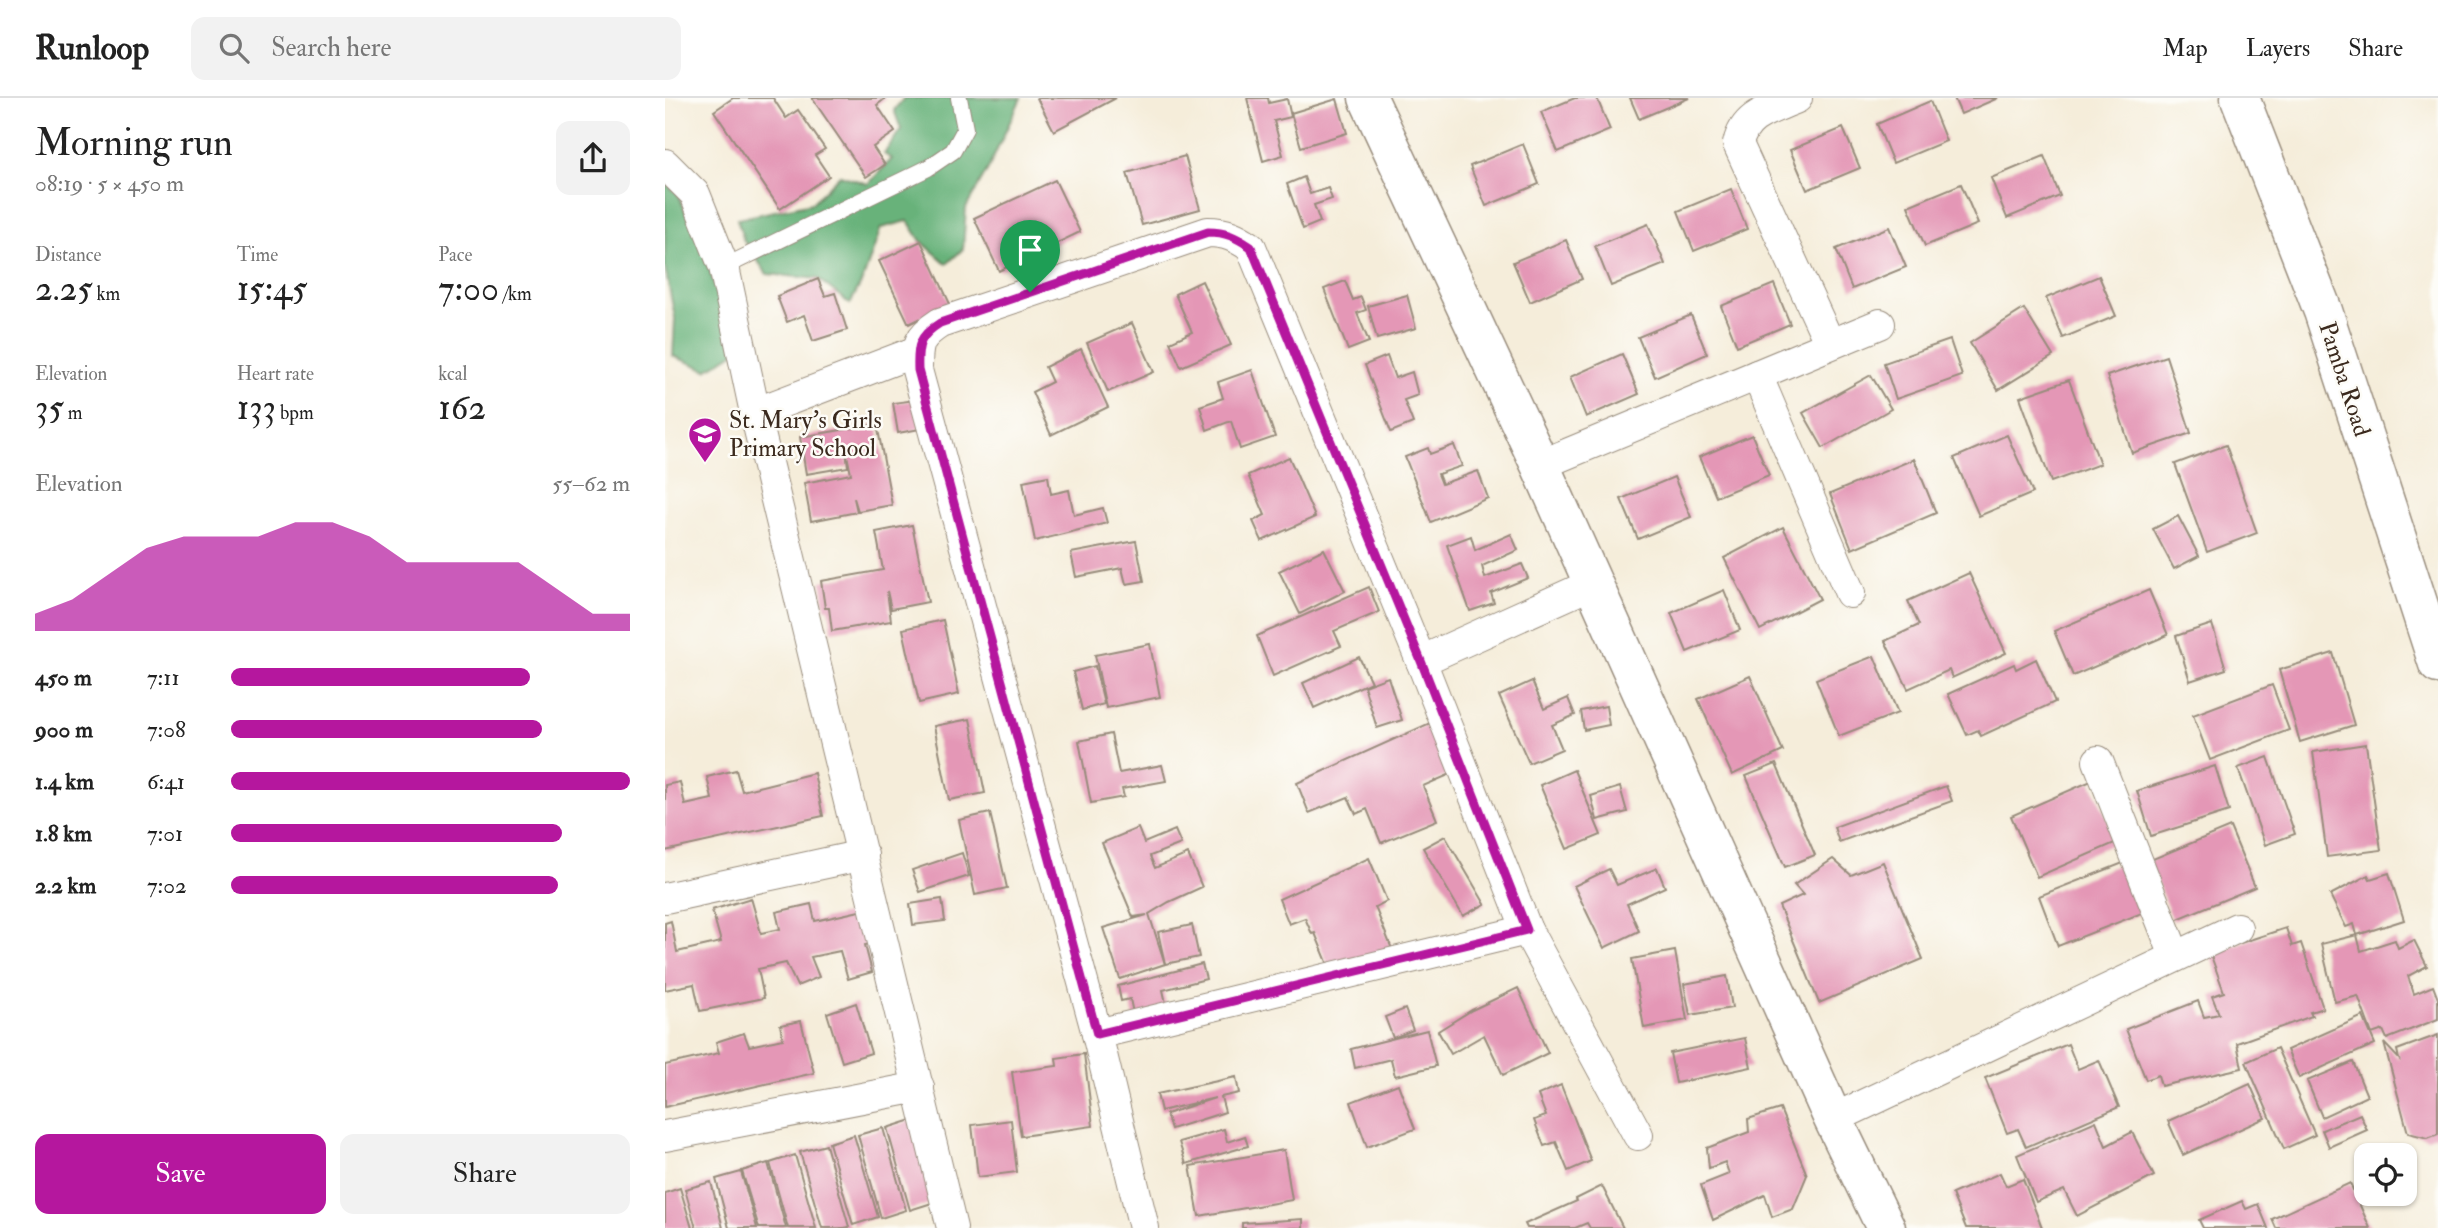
<!DOCTYPE html>
<meta charset="utf-8">
<style>
:root{--surface:#fff;--page:#f2f2f2;--text:#222;--muted:#767676;--line:#e0e0e0;--accent:#b5179e}
body{margin:0;font-family:"IM FELL Double Pica",serif;background:var(--page);color:var(--text);height:100vh;display:flex;flex-direction:column;font-size:26px;white-space:nowrap}
*{box-sizing:border-box;margin:0}
p{font-size:23px;color:var(--muted)}
.icon{flex:none;width:38px;height:38px;fill:none;stroke:currentColor;stroke-width:2;stroke-linecap:round;stroke-linejoin:round}
.map{position:relative;flex:1;overflow:hidden}
.details{display:flex;flex-direction:column;background:var(--surface);width:665px}
.details>*{flex:none}
.fabs{position:absolute;left:1689px;top:1045px;display:grid;gap:14px}
.fabs a{display:grid;place-items:center;width:63px;height:63px;border-radius:14px;background:var(--surface);box-shadow:0 2px 5px #0004;font-size:35px}
.pin{position:absolute;display:grid;place-items:center;width:60px;height:60px;color:#fff;margin:-72px -30px;border-radius:50% 50% 50% 0;rotate:-45deg;box-shadow:0 0 7px #0007}
.pin .icon{rotate:45deg}
.round{display:grid;place-items:center;flex:none;width:74px;height:74px;border-radius:14px;background:var(--page)}
.overview{display:flex;align-items:center;justify-content:space-between;height:119px;padding:0 35px}
h1{font-size:38px;font-weight:600;line-height:52px}
.stats{display:grid;grid-template-columns:repeat(3,1fr);gap:10px;height:119px;padding:7px 35px}
.stats div{display:grid;align-content:center}
.stats b{font-size:35px;font-weight:600}
.stats small{font-size:19px;font-weight:400}
.stats p{font-size:19px}
.chart{height:196px;padding:14px 35px}
.chart p{display:flex;justify-content:space-between}
.chart svg{width:100%;height:126px;margin-top:7px;fill:var(--accent);opacity:.7}
.cta{display:flex;gap:14px;margin-top:auto;padding:14px 35px}
.cta a{flex:1;height:80px;border-radius:14px;background:var(--accent);color:#fff;font-size:28px;font-weight:600;line-height:80px;text-align:center}
.cta a+a{background:var(--page);color:var(--text)}
ul{padding:0 35px;list-style:none;font-size:23px}
li{display:grid;grid-template-columns:112px 84px 1fr;align-items:center;height:52px}
li i{height:18px;border-radius:9px;background:var(--accent)}
header{display:flex;align-items:center;gap:42px;box-sizing:border-box;height:98px;padding:0 35px;background:var(--surface);border-bottom:2px solid var(--line)}
header strong{font-size:33px}
nav{display:flex;gap:38px;margin-inline-start:auto;font-size:24px}
.search{width:490px;height:63px;background:var(--page);display:flex;align-items:center;gap:18px;box-sizing:border-box;padding:0 24px;border-radius:14px;color:var(--muted);font-size:26px}
main{display:flex;flex:1;min-height:0}
.map>svg:first-child{display:block}
.forest{fill:#68b27a;stroke:#526e4c;stroke-width:2}
.building{fill:#e497b6}
.lines{fill:none;stroke-linecap:round;stroke-linejoin:round}
.lane-casing{stroke:#988c7c;stroke-width:18}
.street-casing{stroke:#988c7c;stroke-width:32}
.secondary-casing{stroke:#988c7c;stroke-width:41}
.lane{stroke:#fff;stroke-width:16}
.street{stroke:#fff;stroke-width:30}
.secondary{stroke:#fff;stroke-width:38}
.route-casing{stroke:#fff;stroke-width:14}
.route{stroke:#b5179e;stroke-width:9}
.labels{text-anchor:middle;stroke-width:5;stroke-linejoin:round;paint-order:stroke}
.street-label{font-size:24px;fill:#3b2a1e;stroke:#fdfcf7}
.poi-label{font-size:24px;fill:#3b2a1e;stroke:#fdfcf7;text-anchor:start}
</style>
<header>
<strong>Runloop</strong>
<div class="search"><svg class="icon" aria-label="search" viewBox="0 0 24 24"><circle cx="10" cy="10" r="6"/><path d="M15 15l6 6"/></svg>Search here</div>
<nav><a>Map</a><a>Layers</a><a>Share</a></nav>
</header>
<main>
<section class="details">
<div class="overview"><div><h1>Morning run</h1><p>08:19 · 5 × 450 m</p></div><a class="round"><svg class="icon" aria-label="share" viewBox="0 0 24 24"><path d="M12 15V3M7 8l5-5 5 5M5 13v7h14v-7"/></svg></a></div>
<div class="stats">
<div><p>Distance</p><b>2.25<small> km</small></b></div>
<div><p>Time</p><b>15:45</b></div>
<div><p>Pace</p><b>7:00<small> /km</small></b></div>
</div>
<div class="stats">
<div><p>Elevation</p><b>35<small> m</small></b></div>
<div><p>Heart rate</p><b>133<small> bpm</small></b></div>
<div><p>kcal</p><b>162</b></div>
</div>
<div class="chart"><p><span>Elevation</span>55–62 m</p>
<svg viewBox="0 0 160 44" preserveAspectRatio="none"><path d="M0 44V38L10 33L20 24L30 15L40 11L50 11L60 11L70 6L80 6L90 11L100 20L110 20L120 20L130 20L140 29L150 38L160 38V44z"/></svg>
</div>
<ul>
<li><b>450 m</b>7:11<i style="width:75%"></i></li>
<li><b>900 m</b>7:08<i style="width:78%"></i></li>
<li><b>1.4 km</b>6:41<i style="width:100%"></i></li>
<li><b>1.8 km</b>7:01<i style="width:83%"></i></li>
<li><b>2.2 km</b>7:02<i style="width:82%"></i></li>
</ul>
<div class="cta"><a>Save</a><a>Share</a></div>
</section>
<div class="map">
<svg width="1773" height="1130" viewBox="0 0 1773 1130">
<rect width="100%" height="100%" fill="#fdfcf7"/>
<filter id="ink" filterUnits="userSpaceOnUse"><feTurbulence type="fractalNoise" baseFrequency=".0143" numOctaves="2"/><feDisplacementMap in="SourceGraphic" scale="14" xChannelSelector="R" yChannelSelector="G"/><feConvolveMatrix kernelMatrix="1 2 1 2 8 2 1 2 1" color-interpolation-filters="sRGB"/></filter>
<filter id="wash" filterUnits="userSpaceOnUse"><feTurbulence type="fractalNoise" baseFrequency=".00686" numOctaves="4" result="noise"/><feDisplacementMap in="SourceGraphic" scale="28" xChannelSelector="R" yChannelSelector="G"/><feGaussianBlur stdDeviation="1.57" result="paint"/><feColorMatrix in="noise" values="0 0 0 0 0 0 0 0 0 0 0 0 0 0 0 0 0 1.4 0 .05"/><feComposite in="paint" operator="in"/></filter>
<g filter="url(#wash)">
<rect width="100%" height="100%" fill="#f5edda"/>
<!-- forest -->
<g class="forest">
<path d="M239,0H356L324,69L301,110L298,151L282,166L256,143L243,123L216,130L198,181L185,206L153,181L102,176L79,143L72,121L147,105L175,77L203,86L227,61L219,56L236,31L229,12Z"/>
<path d="M0,85L13,96L42,163L70,254L42,272L8,258L10,220L0,169Z"/>
</g>
<g id="blocks">
<!-- building -->
<g class="building">
<path d="M68,0H108L121,20L133,12L160,51L150,57L164,78L115,111L49,13Z"/>
<path d="M147,0H221L212,7L230,34L208,49L220,67L201,79Z"/>
<path d="M372,0H451L389,33Z"/>
<path d="M582,0H603L604,5L622,1L626,19L609,23L618,57L598,63Z"/>
<path d="M910,0H932L945,32L893,54L876,14Z"/>
<path d="M965,0H1024L974,21Z"/>
<path d="M1289,0H1333L1296,16Z"/>
<path d="M672,1L682,35L636,49L626,15Z"/>
<path d="M1265,3L1281,43L1228,65L1212,26Z"/>
<path d="M1178,30L1195,70L1142,92L1125,52Z"/>
<path d="M858,46L874,86L821,108L805,68Z"/>
<path d="M520,58L535,111L477,127L462,75Z"/>
<path d="M1379,58L1395,98L1342,120L1326,80Z"/>
<path d="M639,79L645,96L663,90L667,101L649,107L655,124L638,131L622,86Z"/>
<path d="M390,82L415,134L334,173L309,120Z"/>
<path d="M1296,86L1313,126L1260,148L1243,108Z"/>
<path d="M1066,91L1082,131L1029,153L1013,113Z"/>
<path d="M983,126L1000,166L946,188L930,148Z"/>
<path d="M1224,129L1241,169L1187,191L1171,151Z"/>
<path d="M901,142L917,181L865,204L848,164Z"/>
<path d="M256,143L285,206L244,226L214,163Z"/>
<path d="M1434,178L1451,218L1398,240L1381,200Z"/>
<path d="M153,181L160,198L170,195L182,232L148,243L139,217L122,224L112,198Z"/>
<path d="M537,183L566,247L516,269L505,244L527,234L510,196Z"/>
<path d="M680,183L688,202L696,199L701,212L692,215L704,244L683,252L659,191Z"/>
<path d="M1109,186L1125,226L1072,248L1056,208Z"/>
<path d="M742,197L751,230L712,241L703,208Z"/>
<path d="M1359,211L1388,258L1333,292L1305,245Z"/>
<path d="M1026,217L1042,256L990,279L973,239Z"/>
<path d="M467,225L489,274L443,294L422,245Z"/>
<path d="M1285,242L1297,278L1231,301L1219,265Z"/>
<path d="M416,251L443,309L386,337L367,294L387,284L380,269Z"/>
<path d="M957,256L974,296L921,319L905,279Z"/>
<path d="M722,258L730,280L747,274L753,297L739,302L748,325L726,334L700,267Z"/>
<path d="M1501,258L1526,335L1467,355L1442,278Z"/>
<path d="M587,272L610,339L575,351L566,323L542,332L535,308L558,300L553,284Z"/>
<path d="M1206,277L1226,311L1158,350L1138,315Z"/>
<path d="M1404,282L1435,366L1386,384L1355,299Z"/>
<path d="M250,302L255,331L233,335L228,305Z"/>
<path d="M212,326L227,407L193,413L189,400L192,414L146,423L139,385L186,376L181,352L183,369L141,376L135,339Z"/>
<path d="M1087,337L1104,377L1051,399L1034,359Z"/>
<path d="M1342,337L1368,395L1314,418L1289,360Z"/>
<path d="M789,347L797,368L773,376L777,386L813,373L823,400L766,424L740,359L763,350L765,356Z"/>
<path d="M1561,347L1592,435L1542,454L1510,366Z"/>
<path d="M624,359L650,419L597,443L588,423L600,417L583,377Z"/>
<path d="M1249,361L1271,415L1187,451L1165,396Z"/>
<path d="M383,378L386,396L404,392L409,417L438,410L442,425L370,443L358,383Z"/>
<path d="M1009,379L1026,419L973,441L956,401Z"/>
<path d="M1513,418L1534,458L1509,471L1488,431Z"/>
<path d="M247,427L263,504L226,511L222,493L226,523L167,533L164,510H160L156,483L218,472L211,434Z"/>
<path d="M1118,429L1155,501L1095,532L1059,460Z"/>
<path d="M846,436L853,452L817,468L820,480L857,466L863,480L826,495L829,505L805,513L782,447L806,438L810,452Z"/>
<path d="M471,443L479,483L461,486L457,470L411,479L406,455Z"/>
<path d="M659,451L680,493L635,516L614,473Z"/>
<path d="M1304,475L1341,555L1287,580L1284,572L1243,591L1220,543L1254,527L1243,503Z"/>
<path d="M704,489L714,514L669,533L676,548L608,578L592,538Z"/>
<path d="M1059,492L1075,532L1022,554L1006,515Z"/>
<path d="M1484,492L1503,537L1408,578L1389,533Z"/>
<path d="M278,522L294,596L254,605L238,531Z"/>
<path d="M1547,526L1561,571L1525,583L1511,538Z"/>
<path d="M485,546L495,599L441,610L430,557Z"/>
<path d="M1668,555L1689,627L1635,644L1614,572Z"/>
<path d="M1209,558L1233,615L1174,638L1151,581Z"/>
<path d="M694,559L706,584L649,610L638,585Z"/>
<path d="M1371,561L1390,604L1316,638L1313,632L1302,637L1283,596L1349,566L1351,571Z"/>
<path d="M430,568L439,606L417,612L408,574Z"/>
<path d="M1085,578L1118,653L1067,677L1033,601Z"/>
<path d="M723,579L737,622L712,630L699,588Z"/>
<path d="M867,583L879,611L903,600L910,617L887,627L897,651L864,665L834,598Z"/>
<path d="M1607,587L1624,632L1545,662L1528,617Z"/>
<path d="M941,608L944,627L919,632L916,613Z"/>
<path d="M305,621L320,695L284,702L269,628Z"/>
<path d="M765,625L786,676L758,688L772,722L716,745L702,711L691,716L683,699L644,715L632,685Z"/>
<path d="M446,636L454,675L497,667L501,683L457,691L459,699L426,705L414,643Z"/>
<path d="M1701,646L1716,752L1662,759L1648,654Z"/>
<path d="M1603,659L1630,736L1600,747L1573,670Z"/>
<path d="M1111,666L1150,757L1120,769L1081,678Z"/>
<path d="M1550,668L1564,713L1486,738L1472,693Z"/>
<path d="M71,672L77,693L149,675L158,718L0,753V687L15,684L20,707L47,701L42,679Z"/>
<path d="M909,672L936,737L902,751L875,687Z"/>
<path d="M1426,683L1452,744L1372,779L1346,718Z"/>
<path d="M1281,688L1287,703L1174,744L1169,729Z"/>
<path d="M955,689L962,714L932,722L926,698Z"/>
<path d="M325,715L342,790L310,797L294,722Z"/>
<path d="M1565,729L1590,789L1508,823L1483,763Z"/>
<path d="M473,730L479,745L510,732L516,746L485,758L490,770L523,756L537,789L504,804L484,816L500,866L455,881L438,830L482,817L468,819L437,745Z"/>
<path d="M780,738L820,806L798,818L758,750Z"/>
<path d="M297,755L304,778L255,794L247,772Z"/>
<path d="M704,760L722,803L710,809L727,851L667,876L650,835L647,836L640,820L624,826L614,801Z"/>
<path d="M1168,761L1186,777L1218,764L1258,861L1154,905L1114,808L1138,797L1129,787Z"/>
<path d="M1458,765L1477,815L1393,848L1374,798Z"/>
<path d="M992,770L1000,789L962,806L974,833L939,850L909,788L944,771L952,787Z"/>
<path d="M1724,775L1739,822L1692,837L1696,853L1730,842L1733,850L1749,842L1762,868L1743,878L1749,896L1768,888L1773,901V921L1722,941L1718,932L1707,936L1693,898L1670,904L1656,846L1692,837L1689,826L1681,829L1665,797L1703,777L1705,781Z"/>
<path d="M86,800L96,835L115,831L111,814L146,806L150,823L199,812L206,846L200,847L207,874L183,881L175,853L146,859L154,879L132,888L121,865L93,871L99,900L35,913L29,886L0,892V825L6,823L12,854L56,844L47,812Z"/>
<path d="M277,801L280,823L248,827L245,806Z"/>
<path d="M527,827L534,859L500,866L493,834Z"/>
<path d="M1621,830L1627,848L1636,845L1658,910L1645,914L1647,918L1572,945L1577,970L1496,988L1493,977L1481,982L1461,931L1533,903L1539,919L1554,916L1547,898L1559,894L1545,855Z"/>
<path d="M1010,853L1022,922L979,930L967,861Z"/>
<path d="M537,866L541,881L498,892L503,914L469,920L465,901L456,903L453,888Z"/>
<path d="M1062,878L1067,910L1025,917L1019,886Z"/>
<path d="M853,890L883,955L838,977L819,937L786,956L773,933L807,912Z"/>
<path d="M191,905L206,955L177,964L162,915Z"/>
<path d="M740,911L748,932L728,940L720,919Z"/>
<path d="M1698,918L1710,946L1634,980L1622,952Z"/>
<path d="M136,923L149,975L0,1009V967L54,955L51,944L79,935L84,948L118,941L115,927Z"/>
<path d="M762,932L771,968L730,978L726,961L690,970L686,951Z"/>
<path d="M1773,937V1036L1763,1040L1743,1035L1719,945L1734,961L1732,952Z"/>
<path d="M1080,940L1086,969L1011,985L1005,955Z"/>
<path d="M1403,946L1413,971L1434,962L1454,1009L1361,1049L1353,1031L1342,1035L1320,980Z"/>
<path d="M1612,950L1650,1037L1619,1051L1581,964Z"/>
<path d="M419,956L428,1028L356,1038L347,974L392,968L391,960Z"/>
<path d="M1688,964L1702,998L1657,1019L1642,983Z"/>
<path d="M571,979L574,995L556,999L560,1014L506,1031L501,1016L550,1000L496,1013L492,996Z"/>
<path d="M733,986L750,1031L702,1049L686,1004Z"/>
<path d="M1585,986L1600,1020L1518,1057L1503,1023Z"/>
<path d="M896,987L926,1063L903,1073L891,1044L879,1048L869,1022L881,1018L873,997Z"/>
<path d="M1115,1011L1142,1077L1128,1111L1107,1119L1100,1097L1048,1122L1036,1087L1064,1076L1060,1064L1044,1070L1042,1050L1084,1034L1083,1021Z"/>
<path d="M1695,1016L1702,1032L1664,1049L1657,1032Z"/>
<path d="M247,1022L270,1104L245,1112L222,1030Z"/>
<path d="M346,1022L352,1074L313,1079L307,1027Z"/>
<path d="M1431,1023L1441,1048L1467,1034L1489,1078L1412,1118L1399,1092L1371,1104L1352,1057Z"/>
<path d="M218,1030L241,1112L216,1120L193,1037Z"/>
<path d="M559,1031L562,1044L580,1038L583,1048L521,1066L514,1044Z"/>
<path d="M189,1037L213,1119L188,1127L164,1045Z"/>
<path d="M161,1047L184,1129L179,1130H157L135,1054Z"/>
<path d="M619,1052L627,1102L534,1118L525,1068Z"/>
<path d="M130,1057L151,1130H123L105,1065Z"/>
<path d="M103,1065L121,1130H94L77,1073Z"/>
<path d="M76,1074L92,1130H64L51,1081Z"/>
<path d="M1335,1075L1341,1088L1358,1081L1377,1130H1301L1287,1096Z"/>
<path d="M46,1084L58,1130H31L20,1091Z"/>
<path d="M1685,1085L1705,1130H1611L1607,1121Z"/>
<path d="M937,1088L958,1130H925L922,1125L910,1130H862L860,1126L912,1103L911,1101Z"/>
<path d="M15,1090L27,1130H0V1095Z"/>
<path d="M1577,1103L1581,1111L1593,1106L1603,1130H1538L1534,1122Z"/>
<path d="M638,1121V1130H577V1125Z"/>
</g>
</g>
</g>
<g filter="url(#ink)">
<use href="#blocks" fill-opacity="0" stroke="#988c7c" stroke-width="2"/>
<g class="lines">
<!-- lane casing -->
<g class="lane-casing">
<path id="lane" d="M59,169L263,70L288,53L300,31L294,0"/>
</g>
<!-- street casing -->
<g class="street-casing">
<g id="street">
<path d="M1132,0C1106,12 1080,15 1073,46L1165,246"/>
<path d="M0,66L30,96L59,169L90,315L287,1130"/>
<path d="M1092,277L1185,495"/>
<path d="M90,315L252,253"/>
<path d="M875,367L1215,226"/>
<path d="M756,563L929,485"/>
<path d="M1433,663L1510,858"/>
<path d="M0,800L198,757"/>
<path d="M432,936L862,832"/>
<path d="M1168,1021L1572,830"/>
<path d="M0,1038L254,989"/>
<path d="M479,1130L432,936L252,272C252,246 253,239 275,225L543,134C561,134 571,139 586,149L756,563L862,832L973,1037"/>
</g>
</g>
<!-- secondary casing -->
<g class="secondary-casing">
<g id="secondary">
<path d="M703,0L875,367L1168,1021L1221,1130"/>
<path d="M1575,0L1658,213L1773,566"/>
</g>
</g>
<!-- lane -->
<use href="#lane" class="lane"/>
<!-- street -->
<use href="#street" class="street"/>
<!-- secondary -->
<use href="#secondary" class="secondary"/>
</g>
</g>
<g class="lines" filter="url(#ink)">
<!-- route casing -->
<g class="route-casing">
<path id="route" d="M543,134C561,134 571,139 586,149L756,563L862,832L432,936L253,272C252,247 254,238 275,225Z"/>
</g>
<!-- route -->
<use href="#route" class="route"/>
</g>
<!-- icons -->
<defs>
<g id="school-pin" transform="scale(1.75)"><path d="M0 17L-7.5 6A9.5 9.5 0 1 1 7.5 6Z" fill="#b5179e" stroke="#fdfcf7"/><path d="M0-5L7-2L0 1L-7-2ZM-4 1L0 2.5L4 1V4Q0 6-4 4Z" fill="#fff"/></g>
</defs>
<g fill-rule="evenodd">
<use href="#school-pin" x="40" y="336"/>
</g>
<g class="labels">
<!-- street labels -->
<g class="street-label">
<text transform="translate(1680 281) rotate(72)" y="8">Pamba Road</text>
</g>
<!-- poi labels -->
<g class="poi-label">
<text x="64" y="330">St. Mary's Girls<tspan x="64" dy="28">Primary School</tspan></text>
</g>
</g>
</svg>
<div class="fabs">
<a><svg class="icon" aria-label="locate" viewBox="0 0 24 24"><circle cx="12" cy="12" r="6"/><path d="M12 2v4M12 18v4M2 12h4M18 12h4"/></svg></a>
</div>
<div class="pin" style="left:365px;top:194px;background:#1e9e55"><svg class="icon" aria-label="arrive" viewBox="0 0 24 24"><path d="M6 21V4h12l-3 4 3 4H6"/></svg></div>
</div>
</main>
